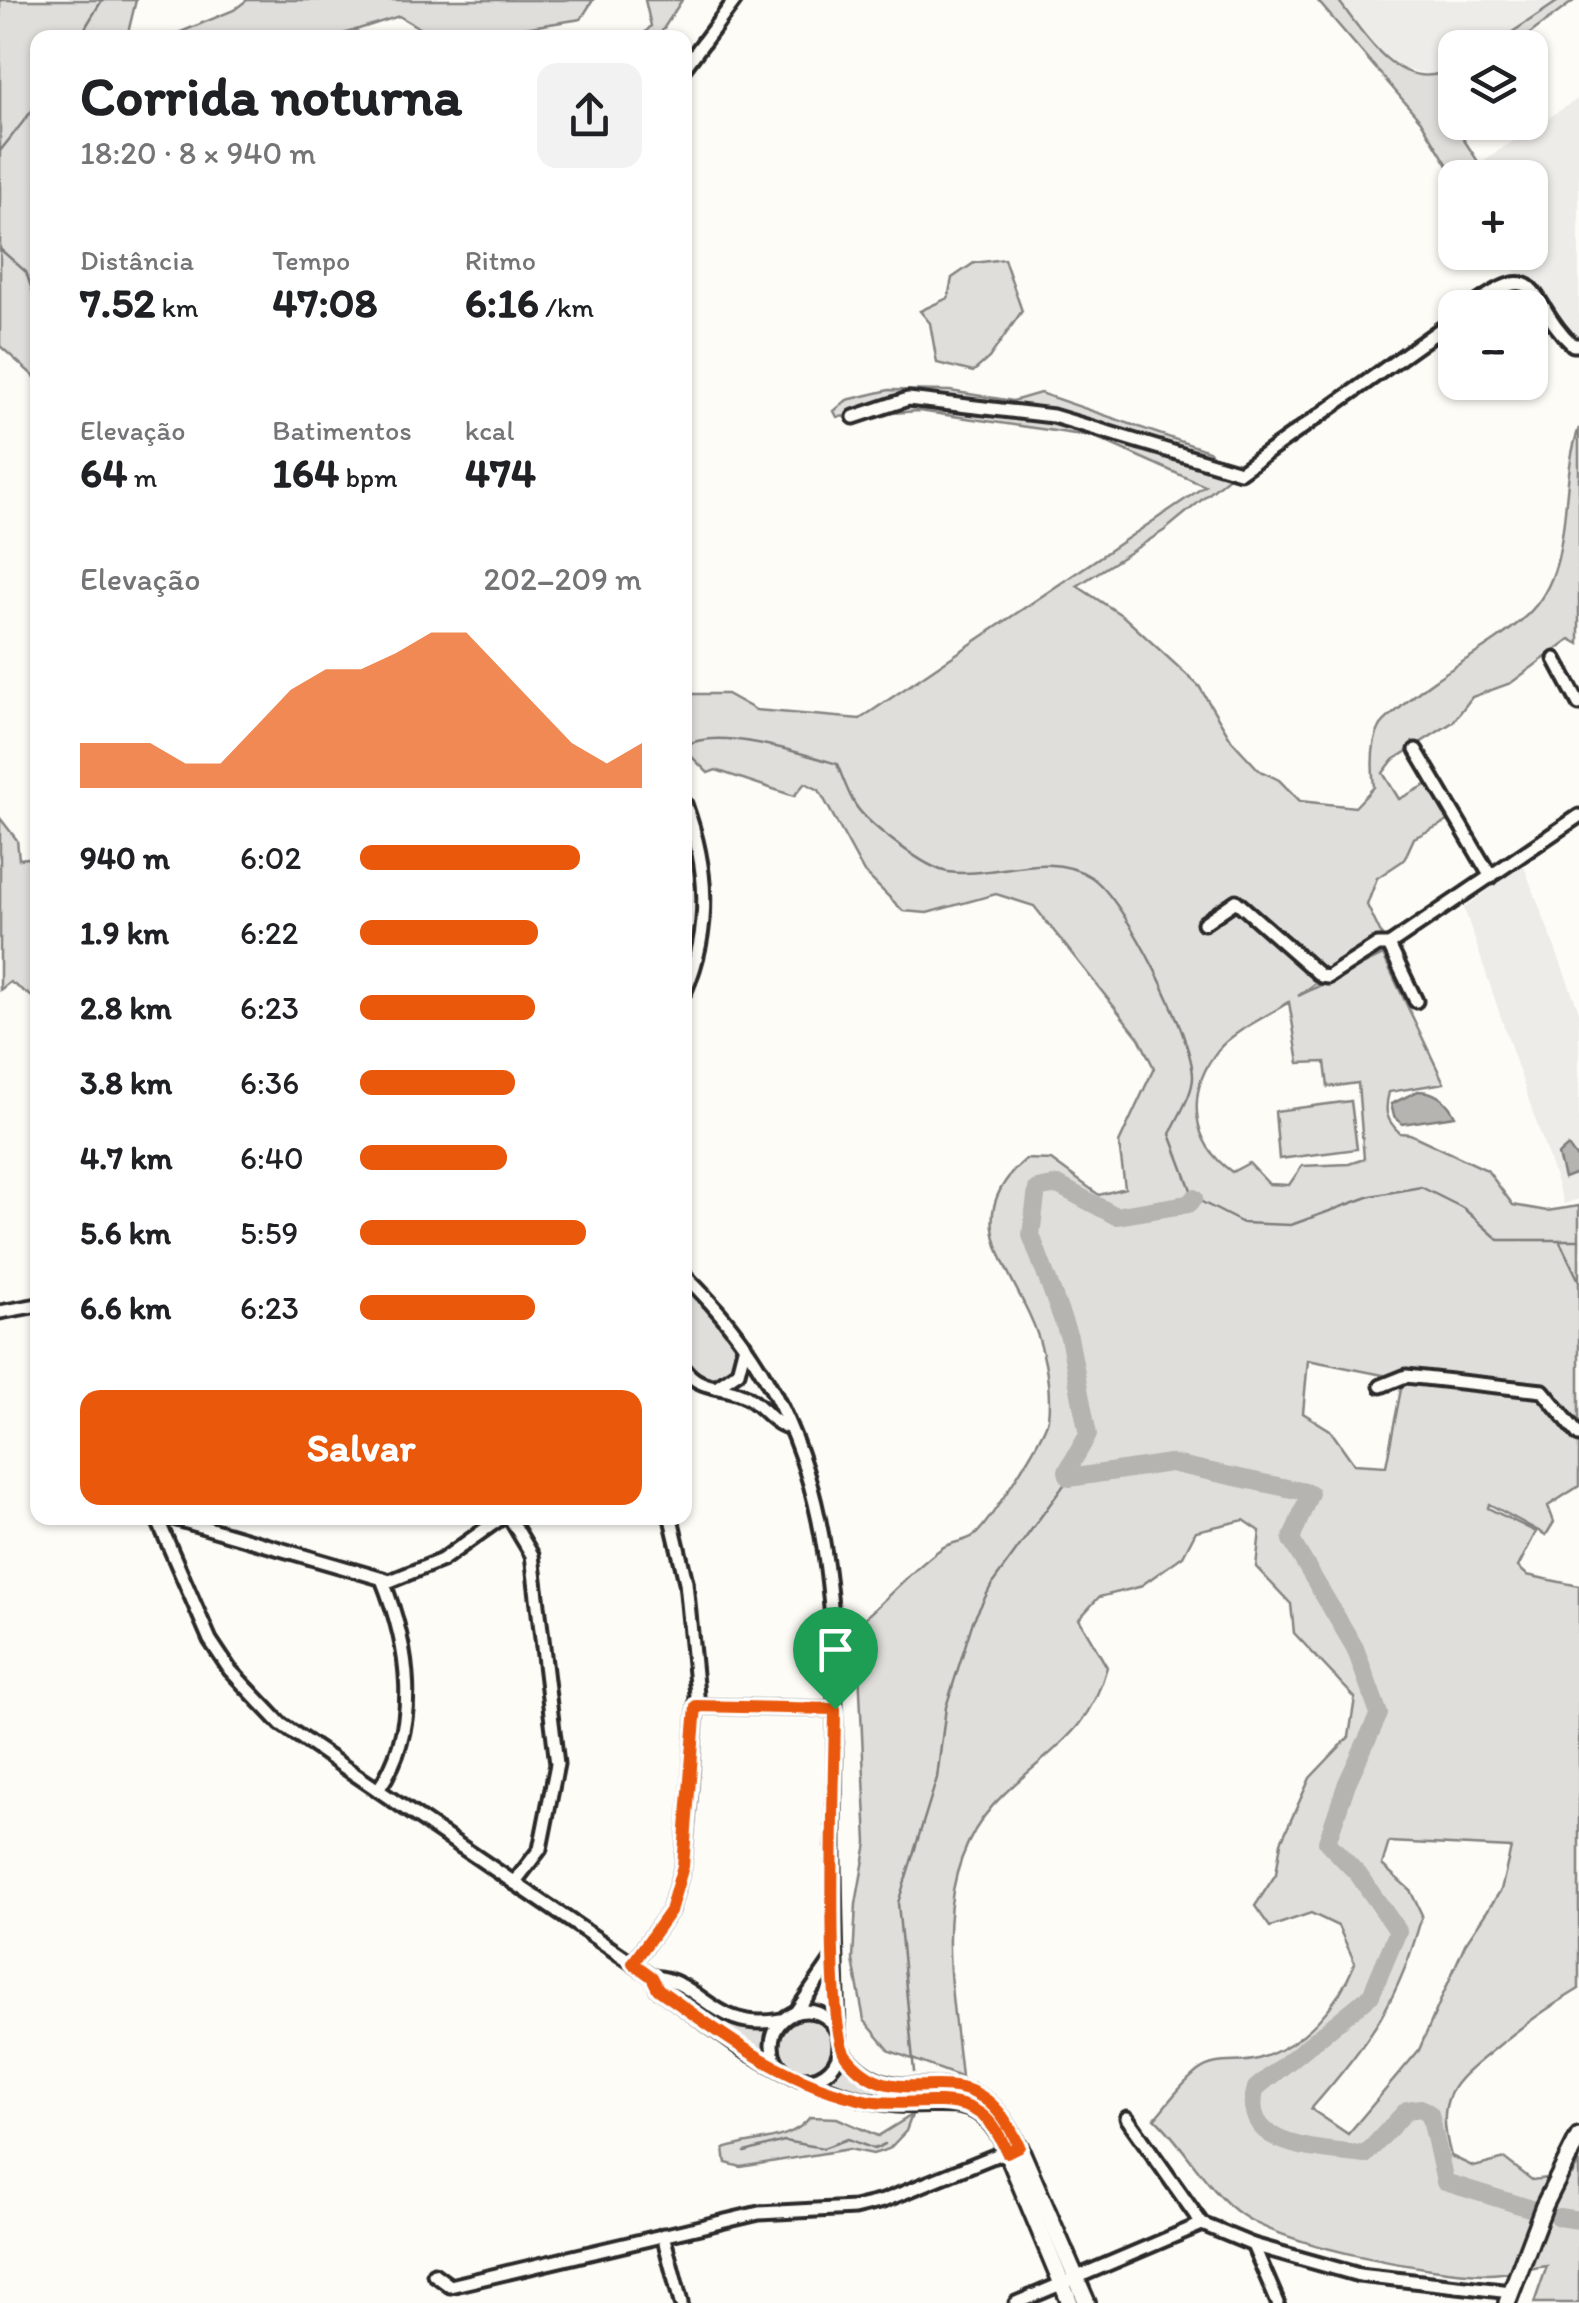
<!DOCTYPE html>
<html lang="pt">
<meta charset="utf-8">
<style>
:root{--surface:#fff;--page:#f2f2f2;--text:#202124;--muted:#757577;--accent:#ea580c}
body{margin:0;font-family:Itim,sans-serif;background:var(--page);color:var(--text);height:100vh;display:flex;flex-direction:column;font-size:38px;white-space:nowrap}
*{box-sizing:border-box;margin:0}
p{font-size:32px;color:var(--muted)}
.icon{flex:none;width:55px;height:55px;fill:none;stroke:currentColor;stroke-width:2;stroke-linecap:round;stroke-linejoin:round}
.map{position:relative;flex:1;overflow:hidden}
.panel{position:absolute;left:30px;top:30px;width:662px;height:1495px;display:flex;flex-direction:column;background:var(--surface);border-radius:20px;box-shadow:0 2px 8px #0004}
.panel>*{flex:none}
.fabs{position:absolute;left:1438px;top:30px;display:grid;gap:20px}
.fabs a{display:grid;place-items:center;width:110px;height:110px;border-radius:20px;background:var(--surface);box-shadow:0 2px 8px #0004;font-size:50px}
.pin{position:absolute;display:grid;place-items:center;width:85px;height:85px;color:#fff;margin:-102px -42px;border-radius:50% 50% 50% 0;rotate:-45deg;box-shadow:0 0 10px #0007}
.pin .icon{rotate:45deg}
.round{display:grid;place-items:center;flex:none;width:105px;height:105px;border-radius:20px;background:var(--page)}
.summary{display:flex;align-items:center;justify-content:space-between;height:170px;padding:0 50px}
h1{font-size:55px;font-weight:800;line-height:75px}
.stats{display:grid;grid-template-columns:repeat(3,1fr);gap:15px;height:170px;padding:10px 50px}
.stats div{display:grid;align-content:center}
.stats b{font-size:42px;font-weight:800}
.stats small{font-size:28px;font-weight:400}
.stats p{font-size:28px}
.chart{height:280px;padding:20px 50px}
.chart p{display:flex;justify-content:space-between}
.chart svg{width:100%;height:180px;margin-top:10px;fill:var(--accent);opacity:.7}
.button{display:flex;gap:20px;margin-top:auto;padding:20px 50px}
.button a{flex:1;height:115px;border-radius:20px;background:var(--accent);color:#fff;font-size:40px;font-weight:800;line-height:115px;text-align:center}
ul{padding:0 50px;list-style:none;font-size:32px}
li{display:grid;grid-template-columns:160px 120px 1fr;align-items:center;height:75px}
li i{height:25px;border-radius:12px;background:var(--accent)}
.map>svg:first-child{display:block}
.built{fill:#edece8}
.green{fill:#dfdeda;stroke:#858482;stroke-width:2.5;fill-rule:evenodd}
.water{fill:#b5b4b1;stroke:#7e7d7b;stroke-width:2.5}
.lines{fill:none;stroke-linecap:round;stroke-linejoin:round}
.stream{stroke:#7e7d7b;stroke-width:2.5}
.river{stroke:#b5b4b1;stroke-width:18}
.street-casing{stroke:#2b2b2b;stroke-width:19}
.secondary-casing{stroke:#2b2b2b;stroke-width:22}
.street{stroke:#fdfcf7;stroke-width:11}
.secondary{stroke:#fdfcf7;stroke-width:15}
.route-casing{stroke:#fff;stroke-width:20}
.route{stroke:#ea580c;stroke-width:12}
</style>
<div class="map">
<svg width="1579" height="2303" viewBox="0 0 1579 2303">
<rect width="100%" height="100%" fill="#fdfcf7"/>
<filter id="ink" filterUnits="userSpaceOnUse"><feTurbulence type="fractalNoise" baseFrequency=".01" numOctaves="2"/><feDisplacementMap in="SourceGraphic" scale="20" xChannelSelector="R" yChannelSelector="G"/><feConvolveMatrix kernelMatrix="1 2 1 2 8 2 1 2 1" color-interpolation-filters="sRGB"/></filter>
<g filter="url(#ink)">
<!-- built -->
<g class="built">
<path d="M1338,0H1560L1490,47L1455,48V66L1433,75L1405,69L1381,55Z"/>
<path d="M1579,98V341H1574L1534,285L1515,272L1504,253L1530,252V178H1457Z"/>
<path d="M1523,864L1579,1011V1199L1564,1204L1464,908Z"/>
</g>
<!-- green -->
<g class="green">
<path d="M0,0H136L127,37L38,38L37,379L0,346Z"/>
<path d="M247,0H593L581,19L466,37L433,36L399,16L334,37H169L234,10Z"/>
<path d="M645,0H682L658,37H641L651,26Z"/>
<path d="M1317,0H1338C1360,28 1390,81 1433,75C1440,74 1448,68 1455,66V93L1440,103L1479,163L1455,177L1421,121Z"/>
<path d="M1560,0H1575L1512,47H1490Z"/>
<path d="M1004,259L1022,311L989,358L973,372L937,363L930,323L920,311L948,298L952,278L974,263Z"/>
<path d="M889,390L950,391L1013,401L1040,393L1209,451L1223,467L1238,470L1165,530L1077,586L1123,616L1199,686L1232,741L1259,770L1279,780L1300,801L1355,807L1374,787C1372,770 1371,743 1380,727C1383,720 1396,712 1402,706C1442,669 1490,650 1526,616C1577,570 1557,487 1579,428V644L1570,639L1511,683L1472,697L1453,722L1393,760L1383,773L1399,799L1428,784L1448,821L1414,838L1404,860L1377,878L1367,905L1382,936L1298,996L1383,955L1444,1083L1389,1092C1384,1111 1386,1120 1400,1133L1410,1134L1487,1170L1513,1205L1547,1211L1579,1206V1486L1548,1506L1554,1522L1546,1535L1489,1504L1488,1508L1536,1532L1518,1567L1527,1575L1579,1586V1989C1546,2009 1526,2023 1497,2047C1453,2083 1434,2095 1451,2156L1474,2167L1505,2159L1532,2180L1572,2175L1579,2162V2303H1534L1547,2266C1527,2269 1506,2274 1486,2274C1428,2273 1289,2247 1242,2215C1206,2190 1186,2147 1155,2118C1168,2103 1182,2083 1198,2071C1217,2057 1237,2065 1258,2059C1304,2045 1338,2005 1355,1963L1338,1926L1311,1913L1270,1927L1255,1906L1276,1874L1281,1842L1310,1778L1349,1737L1355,1698L1294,1633L1291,1604L1256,1567L1260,1531L1244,1520L1196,1531L1183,1556L1139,1587L1099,1597L1079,1619L1107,1667C1089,1733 1051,1749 1004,1794C924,1869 952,1981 961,2077L890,2051L864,2020L853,1960L856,1904L867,1843L857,1625C886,1600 911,1570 942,1548C952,1541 967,1542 976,1534C990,1521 1046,1434 1048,1418C1052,1385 1043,1343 1029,1314C1002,1257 964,1212 1026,1159L1051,1160L1099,1195L1125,1188L1119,1143L1154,1068L1139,1038L1034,906L996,894L927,913L903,911L864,872L819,790L805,783L794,796L716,770L708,773L685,750V694H727L756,710L860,719L1205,486L1095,437L919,411L837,417L834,411L847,400ZM1289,1002L1299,1063L1325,1062L1328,1087L1358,1083L1364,1159L1349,1164L1302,1166L1289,1185L1269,1184L1249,1163L1232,1172C1191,1143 1185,1092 1218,1050C1233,1031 1268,1016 1289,1002ZM1308,1360L1403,1379L1386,1466L1354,1464L1330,1430L1303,1413ZM1389,1842L1511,1848L1501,1890L1465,1944L1419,2050L1348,2134L1311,2109C1368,2044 1400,2000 1422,1915L1410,1890L1382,1865Z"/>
<path d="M0,818L17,840L19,859L37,857V1000L10,982L0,990Z"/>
<path d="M1351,1101L1357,1149L1279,1159L1275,1111Z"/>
<path d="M685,1285L735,1343L734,1365L722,1377L705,1378L689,1364Z"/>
<path d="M709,2016L739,2028L769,2030L765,2055Z"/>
<circle cx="806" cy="2045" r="27"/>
<path d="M843,2063L890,2093L860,2092L826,2081Z"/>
<path d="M912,2115L906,2131L889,2149L873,2154L849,2149L741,2167L726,2163L724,2149C751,2139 792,2142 810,2117L837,2118L878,2136Z"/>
</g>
<!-- water -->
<g class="water">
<path d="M1418,1091C1435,1091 1447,1100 1455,1116L1402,1124L1394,1116L1391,1104Z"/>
<path d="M1568,1146L1579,1161L1577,1173L1564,1178L1558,1155Z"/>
</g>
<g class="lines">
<!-- stream -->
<g class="stream">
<path d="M79,38L102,0"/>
<path d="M0,151L38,103"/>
<path d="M0,249L26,272L38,307"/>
<path d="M685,746C717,726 801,753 837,764C843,778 848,794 856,806C869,825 925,868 948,872C993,879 1047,849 1091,877C1126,900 1193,1037 1193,1077C1193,1094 1177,1118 1170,1134L1194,1198L1243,1223L1291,1225L1371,1196L1421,1187L1463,1208L1499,1240H1579"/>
<path d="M1560,1242L1579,1281"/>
<path d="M914,2072L898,1903L937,1778L946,1707L973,1621L992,1584L1069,1478"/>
<path d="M745,2152L784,2141L823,2148L848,2139L874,2149L885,2144"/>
</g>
<!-- river -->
<g class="river">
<path d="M1194,1198L1188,1204L1116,1216L1058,1185L1037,1189L1031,1235L1069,1337L1088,1435L1067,1471L1069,1478L1170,1463L1310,1493L1291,1540L1355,1648L1379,1714L1347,1783L1327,1842L1358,1874L1398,1931L1371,1995L1256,2088C1237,2150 1324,2149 1365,2155L1407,2110L1421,2108L1430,2114L1445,2182L1529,2208"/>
<path d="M1559,2217L1579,2220"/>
</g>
<!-- street casing -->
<g class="street-casing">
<g id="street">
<path d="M685,67L735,0"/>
<path d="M1470,308C1544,253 1526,302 1573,345H1579"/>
<path d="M854,417L908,399L1053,416L1240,472L1455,319"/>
<path d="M1555,659L1579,704"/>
<path d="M1416,750L1491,877"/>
<path d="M685,804C708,867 712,928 685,991"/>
<path d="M1204,923L1236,901L1321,976L1328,977L1378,945H1389"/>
<path d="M1416,1001L1389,945L1579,816"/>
<path d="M685,1276C843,1429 837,1609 834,1812C833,1886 836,1958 838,2031"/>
<path d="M0,1312L38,1305"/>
<path d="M685,1370C700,1390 722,1385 743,1395C760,1402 771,1423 788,1427"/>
<path d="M1381,1386L1406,1376L1543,1391L1579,1435"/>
<path d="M716,1387L738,1372L745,1345"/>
<path d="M157,1518L210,1640L230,1670L281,1724L653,1977L658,1989L743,2050L784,2072"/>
<path d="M173,1518L390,1581L442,1560L501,1518"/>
<path d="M510,1518L532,1555L557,1764L540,1849L514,1883"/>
<path d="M696,1706L835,1709"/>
<path d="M378,1790C422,1727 409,1646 382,1579"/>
<path d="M633,1963L670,1911L683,1866L689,1800L697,1695L686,1582L671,1518"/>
<path d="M653,1977C702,1980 713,2033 781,2020"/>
<circle cx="806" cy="2045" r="34"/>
<path d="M796,2012L832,1960"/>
<path d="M807,2079C836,2093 865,2102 897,2105C953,2109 979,2091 1007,2152"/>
<path d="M1127,2118L1202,2224L1253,2245L1359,2275L1511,2292"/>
<path d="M663,2235L681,2303"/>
<path d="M1253,2245L1278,2303"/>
<path d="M434,2274L450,2286L759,2213L854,2208L883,2201L1019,2146C970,2035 898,2130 840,2048"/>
<path d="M1016,2303L1202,2224"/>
</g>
</g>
<!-- secondary casing -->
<g class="secondary-casing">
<g id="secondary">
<path d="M1019,2146L1087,2303"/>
<path d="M1007,2152L1070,2303"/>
<path d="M1507,2303L1544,2206L1579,2136"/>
</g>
</g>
<!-- street -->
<use href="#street" class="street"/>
<!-- secondary -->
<use href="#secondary" class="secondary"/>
</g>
</g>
<g class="lines" filter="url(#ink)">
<!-- route casing -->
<g class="route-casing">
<path id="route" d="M696,1706L835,1709C835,1762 824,2027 846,2056C902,2127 970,2035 1019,2146L1007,2152C998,2132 989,2115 968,2107C938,2096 900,2107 868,2101C787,2085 724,2036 658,1989L652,1977L633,1963L670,1911L683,1866Z"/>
</g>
<!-- route -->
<use href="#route" class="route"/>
</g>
</svg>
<div class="fabs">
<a><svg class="icon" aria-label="layers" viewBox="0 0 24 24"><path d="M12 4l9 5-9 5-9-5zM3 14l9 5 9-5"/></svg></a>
<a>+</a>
<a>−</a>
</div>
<div class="pin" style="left:835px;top:1709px;background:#1e9e55"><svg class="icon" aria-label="arrive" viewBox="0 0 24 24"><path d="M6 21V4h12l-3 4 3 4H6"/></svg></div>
<section class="panel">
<div class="summary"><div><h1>Corrida noturna</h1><p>18:20 · 8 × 940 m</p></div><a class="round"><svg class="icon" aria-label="share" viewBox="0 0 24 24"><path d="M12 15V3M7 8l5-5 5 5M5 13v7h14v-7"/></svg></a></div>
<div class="stats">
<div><p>Distância</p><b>7.52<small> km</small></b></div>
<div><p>Tempo</p><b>47:08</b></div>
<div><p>Ritmo</p><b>6:16<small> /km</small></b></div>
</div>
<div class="stats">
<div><p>Elevação</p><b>64<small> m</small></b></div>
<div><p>Batimentos</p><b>164<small> bpm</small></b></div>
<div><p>kcal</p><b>474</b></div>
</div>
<div class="chart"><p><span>Elevação</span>202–209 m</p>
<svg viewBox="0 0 160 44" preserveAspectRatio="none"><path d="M0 44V33L10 33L20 33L30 38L40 38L50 29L60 20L70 15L80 15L90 11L100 6L110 6L120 15L130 24L140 33L150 38L160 33V44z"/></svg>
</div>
<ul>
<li><b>940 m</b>6:02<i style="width:78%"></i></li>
<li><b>1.9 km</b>6:22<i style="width:63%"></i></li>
<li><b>2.8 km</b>6:23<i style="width:62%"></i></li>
<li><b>3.8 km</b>6:36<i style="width:55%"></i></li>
<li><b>4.7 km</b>6:40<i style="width:52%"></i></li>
<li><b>5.6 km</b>5:59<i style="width:80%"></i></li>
<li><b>6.6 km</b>6:23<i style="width:62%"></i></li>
</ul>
<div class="button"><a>Salvar</a></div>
</section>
</div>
